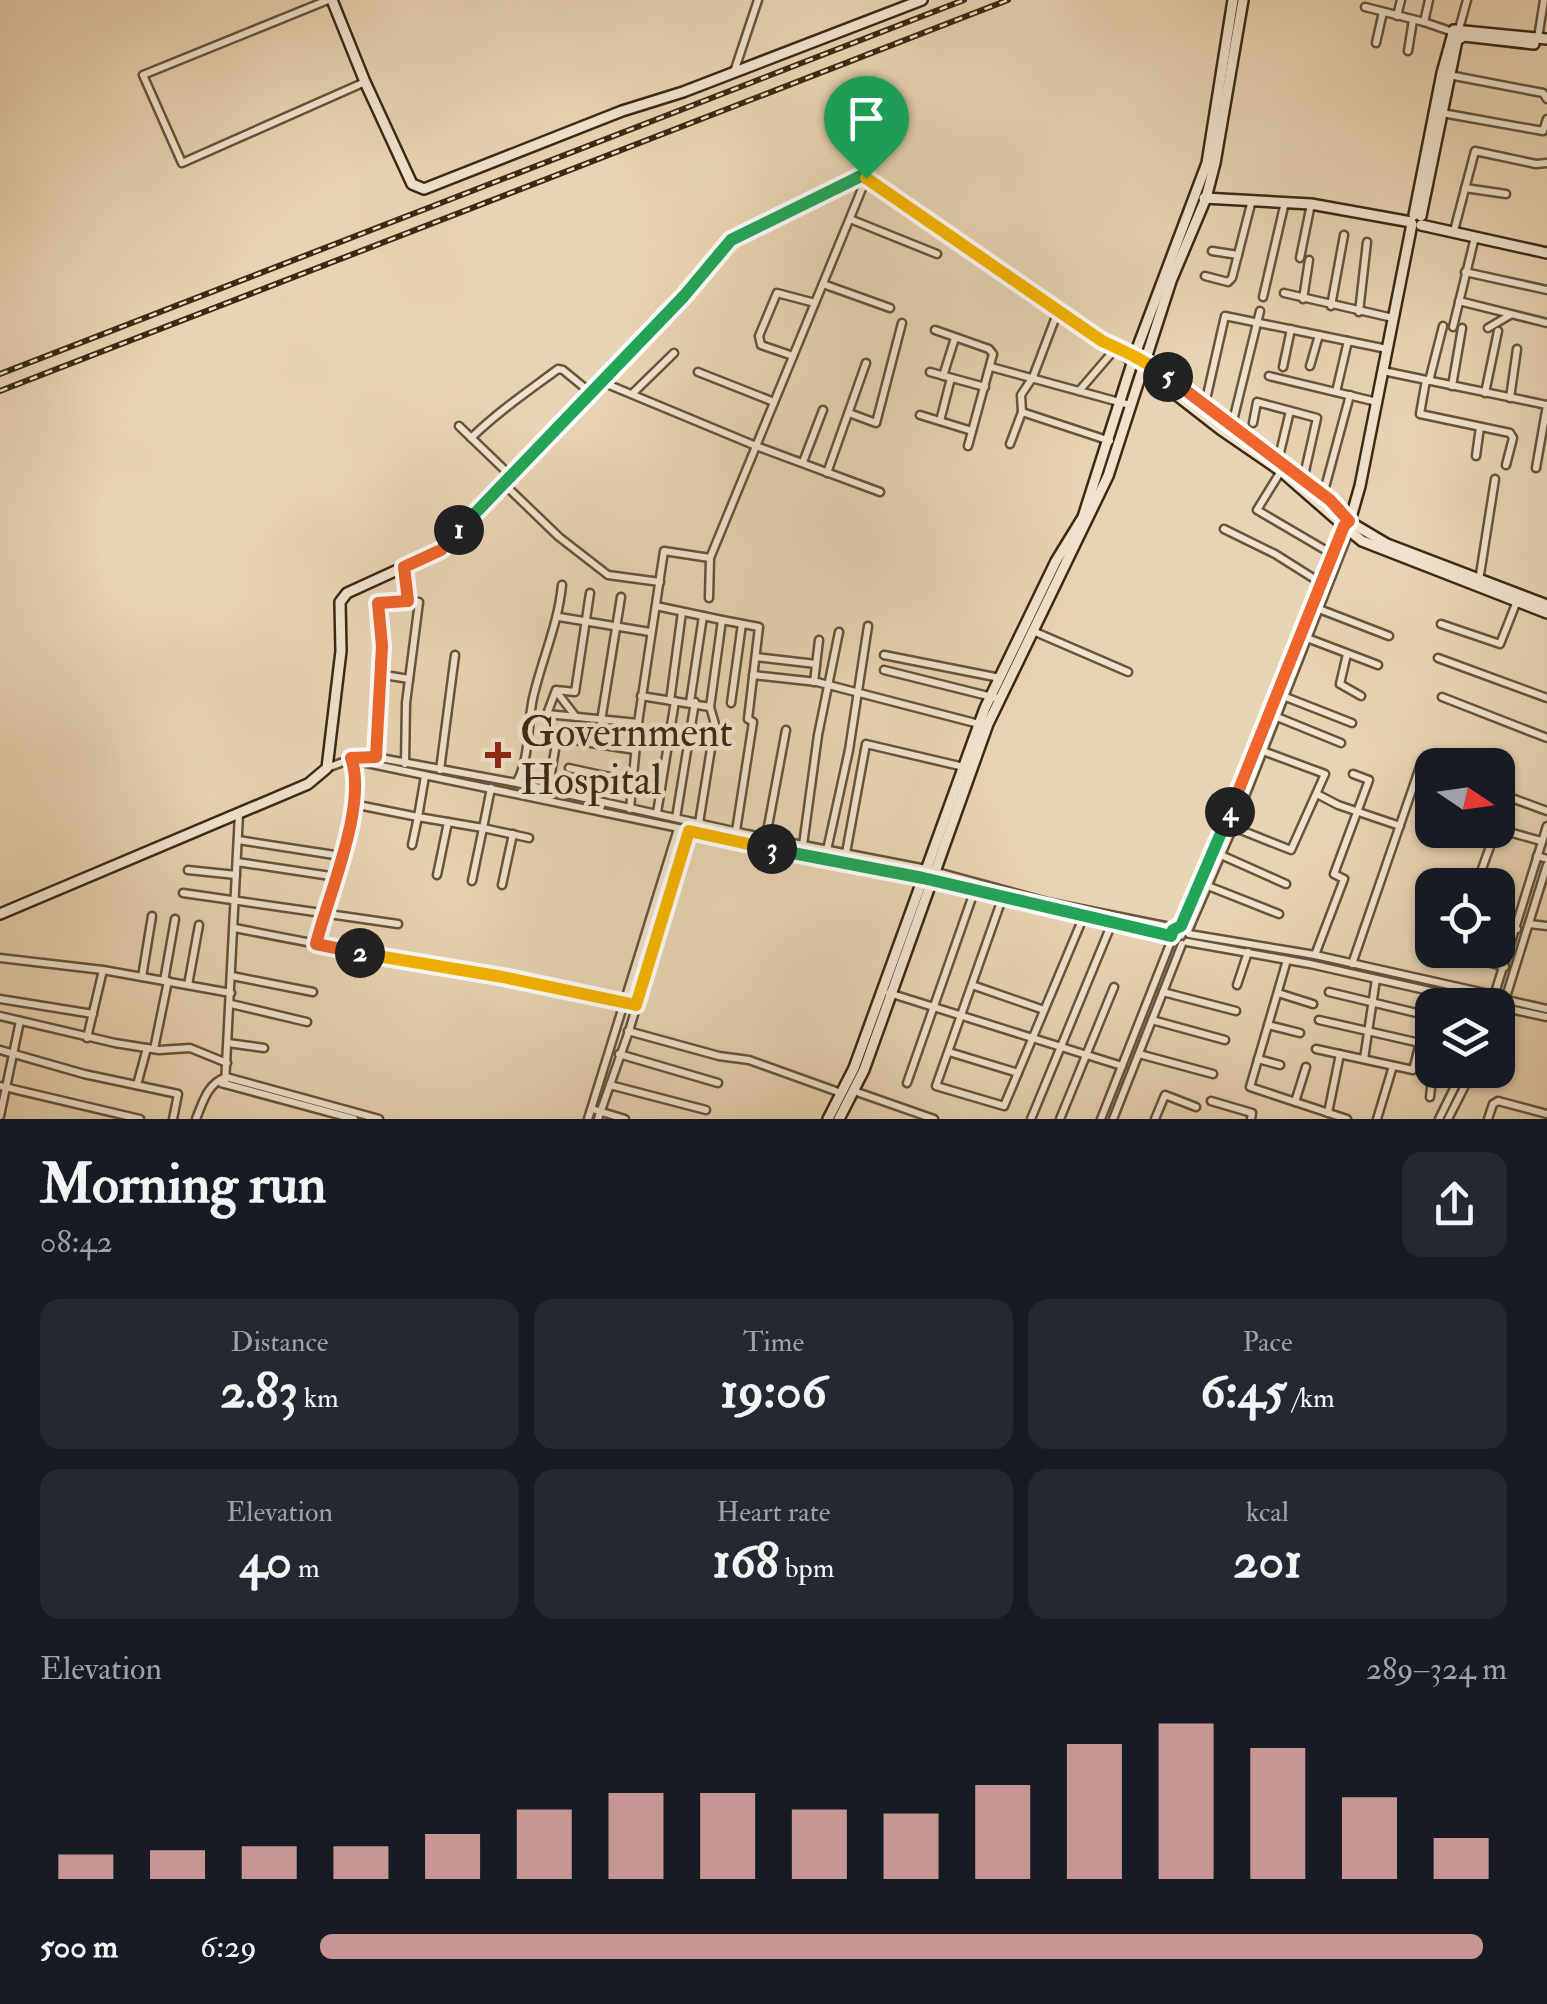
<!DOCTYPE html>
<meta charset="utf-8">
<style>
:root{--surface:#171b24;--page:#242831;--text:#f1f3f6;--muted:#9ea1a6;--accent:#c59692}
body{margin:0;font-family:"IM FELL Double Pica",serif;background:var(--page);color:var(--text);height:100vh;display:flex;flex-direction:column;font-size:38px;white-space:nowrap}
*{box-sizing:border-box;margin:0}
p{font-size:32px;color:var(--muted)}
.icon{flex:none;width:55px;height:55px;fill:none;stroke:currentColor;stroke-width:2;stroke-linecap:round;stroke-linejoin:round}
.map{position:relative;height:1119px;overflow:hidden}
.drawer{display:flex;flex-direction:column;background:var(--surface);flex:1}
.drawer>*{flex:none}
.needle{width:65px;rotate:103deg}
.controls{position:absolute;left:1415px;top:748px;display:grid;gap:20px}
.controls a{display:grid;place-items:center;width:100px;height:100px;border-radius:20px;background:var(--surface);box-shadow:0 2px 8px #0004;font-size:50px}
.pin{position:absolute;display:grid;place-items:center;width:85px;height:85px;color:#fff;margin:-102px -42px;border-radius:50% 50% 50% 0;rotate:-45deg;box-shadow:0 0 10px #0007}
.pin .icon{rotate:45deg}
.km{position:absolute;width:50px;height:50px;margin:-25px;border-radius:50%;background:#222;color:#fff;font-size:28px;line-height:50px;text-align:center}
.round{display:grid;place-items:center;flex:none;width:105px;height:105px;border-radius:20px;background:var(--page)}
.summary{display:flex;align-items:center;justify-content:space-between;height:170px;padding:0 40px}
h1{font-size:55px;font-weight:800;line-height:75px}
.metrics{display:grid;grid-template-columns:repeat(3,1fr);gap:15px;height:170px;padding:10px 40px}
.metrics div{display:grid;align-content:center;border-radius:20px;background:var(--page);text-align:center}
.metrics b{font-size:50px;font-weight:800}
.metrics small{font-size:28px;font-weight:400}
.metrics p{font-size:28px}
.chart{height:280px;padding:20px 40px}
.chart p{display:flex;justify-content:space-between}
.chart svg{width:100%;height:180px;margin-top:10px;stroke:var(--accent);stroke-width:6}
ul{padding:0 40px;list-style:none;font-size:32px}
li{display:grid;grid-template-columns:160px 120px 1fr;align-items:center;height:75px}
li i{height:25px;border-radius:12px;background:var(--accent)}
.map>svg:first-child{display:block}
.lines{fill:none;stroke-linecap:round;stroke-linejoin:round}
.street-casing{stroke:#66543b;stroke-width:11}
.secondary-casing{stroke:#3b2913;stroke-width:14}
.street{stroke:#f0e2cd;stroke-width:6}
.secondary{stroke:#f0e2cd;stroke-width:9}
.rail-casing{stroke:#3b2913;stroke-width:6}
.rail{stroke:#f0e2cd;stroke-width:2.5;stroke-dasharray:8;stroke-linecap:butt}
.split-1-casing{stroke:#fff;stroke-width:20}
.split-2-casing{stroke:#fff;stroke-width:20}
.split-3-casing{stroke:#fff;stroke-width:20}
.split-4-casing{stroke:#fff;stroke-width:20}
.split-5-casing{stroke:#fff;stroke-width:20}
.split-6-casing{stroke:#fff;stroke-width:20}
.split-1{stroke:#22a559;stroke-width:12}
.split-2{stroke:#f0652b;stroke-width:12}
.split-3{stroke:#f5b400;stroke-width:12}
.split-4{stroke:#22a559;stroke-width:12}
.split-5{stroke:#f0652b;stroke-width:12}
.split-6{stroke:#f5b400;stroke-width:12}
.poi-dot{fill:#8f2418;stroke:#f0e2cd;stroke-width:4}
.labels{text-anchor:middle;stroke-width:9;stroke-linejoin:round;paint-order:stroke}
.poi-label{font-size:42px;fill:#3b2913;stroke:#f0e2cd;text-anchor:start}
</style>
<div class="map">
<svg width="1547" height="1119" viewBox="0 0 1547 1119">
<rect width="100%" height="100%" fill="#e8d3b2"/>
<filter id="stains"><feTurbulence type="fractalNoise" baseFrequency=".002" numOctaves="4"/><feColorMatrix values="0 0 0 0 .2 0 0 0 0 .09 0 0 0 0 .02 0 0 0 .5 -.17"/></filter>
<radialGradient id="worn" r=".72"><stop offset=".6" stop-color="#630" stop-opacity="0"/><stop offset="1" stop-color="#630" stop-opacity=".3"/></radialGradient>
<g class="lines">
<!-- street casing -->
<g class="street-casing">
<g id="street">
<path d="M328,0L143,75L182,163L365,82"/>
<path d="M1429,0L1424,22L1453,32"/>
<path d="M1365,7L1424,22"/>
<path d="M1397,16L1401,0"/>
<path d="M1459,29L1467,0"/>
<path d="M1538,38L1544,0"/>
<path d="M1376,43L1383,12"/>
<path d="M1408,51L1413,20"/>
<path d="M734,72L758,0"/>
<path d="M1449,75L1543,93L1547,99"/>
<path d="M1442,113L1543,131L1547,119"/>
<path d="M1465,188L1506,194"/>
<path d="M850,219L937,254"/>
<path d="M1455,227L1475,151L1536,164L1547,163"/>
<path d="M1212,251L1238,255"/>
<path d="M1300,258L1311,204"/>
<path d="M1465,272L1547,290"/>
<path d="M1205,276L1228,282L1232,278L1252,200"/>
<path d="M823,284L890,308"/>
<path d="M1284,293L1393,318"/>
<path d="M1263,297L1285,202"/>
<path d="M1303,299L1309,260"/>
<path d="M1459,301L1547,323"/>
<path d="M1331,306L1344,235"/>
<path d="M1359,312L1367,242"/>
<path d="M1453,327L1475,237"/>
<path d="M1488,328L1510,315"/>
<path d="M935,330L989,349L993,354L968,446"/>
<path d="M793,356L761,345L759,336L777,293L815,303"/>
<path d="M1310,366L1319,335"/>
<path d="M991,367L1130,405"/>
<path d="M1283,367L1291,329"/>
<path d="M1383,371L1547,405"/>
<path d="M698,372L774,402"/>
<path d="M930,372L985,387"/>
<path d="M943,376L955,338"/>
<path d="M1269,376L1377,402"/>
<path d="M1426,380L1420,414L1510,433L1513,438L1506,465"/>
<path d="M1429,381L1443,326"/>
<path d="M602,382L756,446L880,492"/>
<path d="M1452,386L1462,328"/>
<path d="M1079,391L1116,348"/>
<path d="M1336,392L1348,341"/>
<path d="M1485,393L1498,331"/>
<path d="M632,394L674,353"/>
<path d="M1510,398L1517,349"/>
<path d="M1205,404L1225,316L1387,349"/>
<path d="M1022,412L1021,395L1033,377L1058,311"/>
<path d="M849,413L876,423L902,323"/>
<path d="M920,415L972,431"/>
<path d="M940,421L951,378"/>
<path d="M1253,423L1257,402L1317,418L1303,480"/>
<path d="M459,426L511,476"/>
<path d="M1231,429L1260,311"/>
<path d="M471,438C499,411 527,392 558,369L563,370L591,393"/>
<path d="M1010,444L1022,412L1110,441"/>
<path d="M1476,456L1480,427"/>
<path d="M1278,461L1290,411"/>
<path d="M803,462L823,410"/>
<path d="M1536,468L1547,405"/>
<path d="M1281,471L1257,510L1332,554"/>
<path d="M827,473L866,363"/>
<path d="M504,484L559,537L608,575L660,582"/>
<path d="M1323,495L1350,395"/>
<path d="M1224,529L1275,554L1321,583"/>
<path d="M1479,581L1495,479"/>
<path d="M590,593L575,692L556,690L547,714L638,723"/>
<path d="M709,598L710,558L866,179"/>
<path d="M656,606L722,620"/>
<path d="M1319,609L1389,636"/>
<path d="M559,617L650,632"/>
<path d="M1441,624L1500,644L1517,601"/>
<path d="M1033,631L1128,672"/>
<path d="M1307,638L1378,665"/>
<path d="M1347,654L1340,684L1361,696"/>
<path d="M884,655L1000,678"/>
<path d="M756,657L816,664"/>
<path d="M1438,658L1547,698"/>
<path d="M884,670L1000,699"/>
<path d="M378,674L409,679"/>
<path d="M753,675L817,682L979,724"/>
<path d="M814,682L819,640"/>
<path d="M556,691L576,717"/>
<path d="M641,696L710,707L722,620L759,627L748,719L753,722L736,831"/>
<path d="M1283,696L1352,723"/>
<path d="M1442,697L1547,738"/>
<path d="M670,701L682,612"/>
<path d="M690,702L703,616"/>
<path d="M731,703L742,624"/>
<path d="M1277,717L1341,743"/>
<path d="M601,721L621,597"/>
<path d="M579,741L635,750"/>
<path d="M375,757L381,645L378,603L408,601L404,567"/>
<path d="M357,761L933,881L1171,936"/>
<path d="M405,764L406,703L419,602L408,601"/>
<path d="M327,768L351,759L375,757L517,783L747,834L926,869L1051,903L1175,928"/>
<path d="M569,768L633,782"/>
<path d="M440,770L455,655"/>
<path d="M425,776L418,817L483,828L491,788"/>
<path d="M517,782C530,757 527,726 533,698C542,659 558,625 562,585"/>
<path d="M548,791L557,738"/>
<path d="M1498,793L1547,811"/>
<path d="M1317,794L1338,805L1400,826"/>
<path d="M353,804L418,817L412,845"/>
<path d="M630,809L638,723L664,551L710,558"/>
<path d="M657,813L675,701"/>
<path d="M676,818L695,702"/>
<path d="M699,823L715,724L710,707"/>
<path d="M1233,827L1291,850L1325,774L1263,751"/>
<path d="M1498,829L1541,841"/>
<path d="M766,837L786,730"/>
<path d="M238,840L341,856L316,944"/>
<path d="M803,845L818,735L839,632"/>
<path d="M827,850L849,750L868,626"/>
<path d="M846,853L866,744L964,767"/>
<path d="M1221,855L1286,884"/>
<path d="M341,856L358,777L351,759"/>
<path d="M1537,856L1547,859"/>
<path d="M237,862L337,877"/>
<path d="M188,870L236,875"/>
<path d="M437,875L448,822"/>
<path d="M1479,877L1496,830"/>
<path d="M472,881L483,828L529,838"/>
<path d="M502,885L513,834"/>
<path d="M1208,886L1279,914"/>
<path d="M183,893L398,924"/>
<path d="M1002,899L936,1086L1004,1106L1083,918"/>
<path d="M1498,923L1517,929"/>
<path d="M1529,924L1547,926"/>
<path d="M1181,926L1344,529"/>
<path d="M235,928C369,955 503,977 637,1005"/>
<path d="M1188,931L1233,827L1349,532"/>
<path d="M1189,934L1315,955L1494,995"/>
<path d="M1187,942L1310,964L1492,1005"/>
<path d="M1447,950L1505,967"/>
<path d="M1315,955L1344,879L1334,874L1369,780L1353,774"/>
<path d="M0,958L103,970L231,993"/>
<path d="M1287,960L1250,1087L1347,1119"/>
<path d="M1352,964L1421,764L1432,769"/>
<path d="M232,976L313,992"/>
<path d="M142,977L152,916"/>
<path d="M164,981L175,919"/>
<path d="M188,985L199,925"/>
<path d="M972,985L1044,1010"/>
<path d="M1237,985L1248,952"/>
<path d="M1163,992L1236,1011"/>
<path d="M1329,992L1421,1014L1425,1017L1420,1041"/>
<path d="M889,993L1122,1066"/>
<path d="M1278,993L1313,1004"/>
<path d="M1494,996L1547,826"/>
<path d="M1506,997L1547,865"/>
<path d="M0,999L93,1014"/>
<path d="M1507,1000L1547,1009"/>
<path d="M231,1004L307,1022"/>
<path d="M1505,1008L1547,1017"/>
<path d="M0,1016L115,1043L159,1050L190,1048L227,1063"/>
<path d="M1152,1020L1225,1040"/>
<path d="M1498,1020L1503,1009"/>
<path d="M1268,1025L1300,1033"/>
<path d="M628,1031L719,1056L749,1060L841,1093"/>
<path d="M87,1038L103,970"/>
<path d="M228,1043L264,1048"/>
<path d="M154,1049L168,981"/>
<path d="M1316,1049L1413,1070L1420,1043L1319,1020"/>
<path d="M0,1050L84,1074L178,1094L173,1119"/>
<path d="M949,1052L1018,1073"/>
<path d="M619,1054L718,1083"/>
<path d="M1139,1054L1213,1074"/>
<path d="M1258,1059L1280,1065"/>
<path d="M1364,1059L1376,979"/>
<path d="M221,1083L354,1119"/>
<path d="M907,1083L974,892"/>
<path d="M225,1084L239,814"/>
<path d="M137,1085L147,1048"/>
<path d="M610,1085L706,1110"/>
<path d="M0,1086L140,1119"/>
<path d="M854,1091L934,1119"/>
<path d="M1430,1097L1433,1070"/>
<path d="M1211,1101L1252,1113L1251,1119"/>
<path d="M1295,1102L1306,1067"/>
<path d="M592,1109L625,1119"/>
<path d="M1328,1113L1340,1054"/>
<path d="M0,1116L20,1021"/>
<path d="M196,1119C203,1102 207,1084 226,1077L379,1119"/>
<path d="M588,1119L678,829"/>
<path d="M598,1119L629,1031L692,822"/>
<path d="M1031,1119L1112,923"/>
<path d="M1060,1119L1114,987"/>
<path d="M1101,1119L1172,939"/>
<path d="M1113,1119L1182,944"/>
<path d="M1155,1119L1165,1095L1196,1107"/>
<path d="M1377,1119L1393,1066"/>
<path d="M1439,1119L1463,1070"/>
<path d="M1448,1119L1473,1070"/>
<path d="M1488,1119L1493,1104L1498,1101L1547,1114"/>
</g>
</g>
<!-- secondary casing -->
<g class="secondary-casing">
<g id="secondary">
<path d="M332,0L365,82L412,184L424,189L622,111L683,92L922,0"/>
<path d="M1204,198L1311,204L1411,222"/>
<path d="M1414,215L1442,73L1454,30L1547,39"/>
<path d="M1421,216L1457,40L1464,36L1534,44"/>
<path d="M1421,225L1547,253"/>
<path d="M1141,358L1330,501L1349,521"/>
<path d="M1350,521L1360,486L1412,224"/>
<path d="M1355,525L1387,544L1547,605"/>
<path d="M1351,532L1362,541L1547,613"/>
<path d="M0,914L308,784L327,768L341,651L340,602L347,593L441,550L683,296L731,239L861,177L1116,348L1220,429L1281,471L1344,526"/>
<path d="M828,1119L854,1068L985,708L1056,561L1083,517L1135,354L1207,163L1233,0"/>
<path d="M839,1119L864,1070L988,724L1108,476L1171,281L1206,198L1215,163L1243,0"/>
</g>
</g>
<!-- street -->
<use href="#street" class="street"/>
<!-- secondary -->
<use href="#secondary" class="secondary"/>
<!-- rail casing -->
<g class="rail-casing">
<g id="rail">
<path d="M0,374L964,0"/>
<path d="M0,391L1008,0"/>
</g>
</g>
<!-- rail -->
<use href="#rail" class="rail"/>
</g>
<g class="lines">
<!-- split-1 casing -->
<g class="split-1-casing">
<path id="split-1" d="M459,530L684,296L731,240L861,176L866,178"/>
</g>
<!-- split-2 casing -->
<g class="split-2-casing">
<path id="split-2" d="M360,953L316,944C328,896 368,804 351,758L376,757L382,646L378,603L408,601L404,567L441,550L459,530"/>
</g>
<!-- split-3 casing -->
<g class="split-3-casing">
<path id="split-3" d="M360,953L503,977L636,1005L689,831L772,849"/>
</g>
<!-- split-4 casing -->
<g class="split-4-casing">
<path id="split-4" d="M772,849L923,878L1171,936L1173,930L1181,926L1230,812"/>
</g>
<!-- split-5 casing -->
<g class="split-5-casing">
<path id="split-5" d="M1168,377L1330,500L1349,521L1344,526L1230,812"/>
</g>
<!-- split-6 casing -->
<g class="split-6-casing">
<path id="split-6" d="M866,178L1102,341C1126,352 1146,361 1168,377"/>
</g>
<!-- split-1 -->
<use href="#split-1" class="split-1"/>
<!-- split-2 -->
<use href="#split-2" class="split-2"/>
<!-- split-3 -->
<use href="#split-3" class="split-3"/>
<!-- split-4 -->
<use href="#split-4" class="split-4"/>
<!-- split-5 -->
<use href="#split-5" class="split-5"/>
<!-- split-6 -->
<use href="#split-6" class="split-6"/>
</g>
<!-- markers -->
<path class="poi-dot" d="M493 740h10v10h10v10h-10v10h-10v-10h-10v-10h10z"/>
<g class="labels">
<!-- poi labels -->
<g class="poi-label">
<text x="520" y="746">Government<tspan x="520" dy="48">Hospital</tspan></text>
</g>
</g>
<rect width="100%" height="100%" filter="url(#stains)"/>
<rect width="100%" height="100%" fill="url(#worn)"/>
</svg>
<div class="controls">
<a><svg class="needle" viewBox="-14 -14 28 28"><path d="M0-13l5 13h-10z" fill="#e53935"/><path d="M0 13l5-13h-10z" fill="#9ea1a6"/></svg></a>
<a><svg class="icon" aria-label="locate" viewBox="0 0 24 24"><circle cx="12" cy="12" r="6"/><path d="M12 2v4M12 18v4M2 12h4M18 12h4"/></svg></a>
<a><svg class="icon" aria-label="layers" viewBox="0 0 24 24"><path d="M12 4l9 5-9 5-9-5zM3 14l9 5 9-5"/></svg></a>
</div>
<div class="pin" style="left:866px;top:178px;background:#1e9e55"><svg class="icon" aria-label="arrive" viewBox="0 0 24 24"><path d="M6 21V4h12l-3 4 3 4H6"/></svg></div>
<b class="km" style="left:459px;top:530px">1</b>
<b class="km" style="left:360px;top:953px">2</b>
<b class="km" style="left:772px;top:849px">3</b>
<b class="km" style="left:1230px;top:812px">4</b>
<b class="km" style="left:1168px;top:377px">5</b>
</div>
<section class="drawer">
<div class="summary"><div><h1>Morning run</h1><p>08:42</p></div><a class="round"><svg class="icon" aria-label="share" viewBox="0 0 24 24"><path d="M12 15V3M7 8l5-5 5 5M5 13v7h14v-7"/></svg></a></div>
<div class="metrics">
<div><p>Distance</p><b>2.83<small> km</small></b></div>
<div><p>Time</p><b>19:06</b></div>
<div><p>Pace</p><b>6:45<small> /km</small></b></div>
</div>
<div class="metrics">
<div><p>Elevation</p><b>40<small> m</small></b></div>
<div><p>Heart rate</p><b>168<small> bpm</small></b></div>
<div><p>kcal</p><b>201</b></div>
</div>
<div class="chart"><p><span>Elevation</span>289–324 m</p>
<svg viewBox="0 0 160 44" preserveAspectRatio="none"><path d="M5 44V38M15 44V37M25 44V36M35 44V36M45 44V33M55 44V27M65 44V23M75 44V23M85 44V27M95 44V28M105 44V21M115 44V11M125 44V6M135 44V12M145 44V24M155 44V34"/></svg>
</div>
<ul>
<li><b>500 m</b>6:29<i style="width:98%"></i></li>
</ul>
</section>
